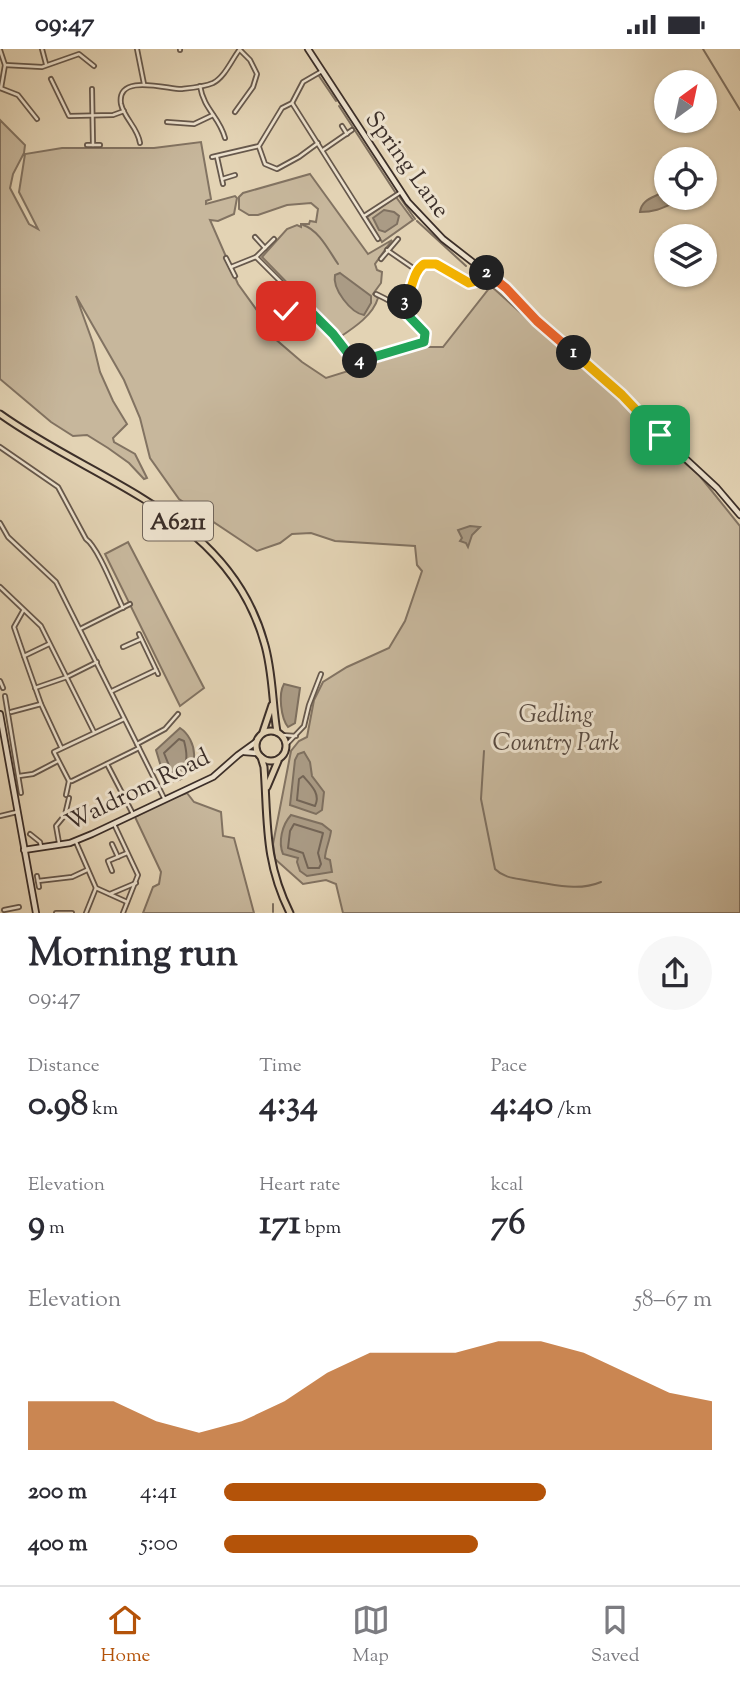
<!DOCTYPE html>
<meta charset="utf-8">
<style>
:root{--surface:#fff;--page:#f7f7f7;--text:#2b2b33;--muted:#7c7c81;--line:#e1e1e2;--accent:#b45309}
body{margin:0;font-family:"Sorts Mill Goudy",serif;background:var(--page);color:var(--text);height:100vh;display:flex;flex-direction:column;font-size:26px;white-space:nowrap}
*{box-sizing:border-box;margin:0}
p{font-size:23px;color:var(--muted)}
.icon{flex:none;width:38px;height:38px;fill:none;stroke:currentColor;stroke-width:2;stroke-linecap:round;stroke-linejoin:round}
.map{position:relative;height:864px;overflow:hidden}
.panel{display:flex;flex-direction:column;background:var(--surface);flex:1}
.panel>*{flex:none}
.needle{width:46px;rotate:33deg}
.tools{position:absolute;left:654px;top:21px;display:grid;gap:14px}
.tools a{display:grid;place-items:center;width:63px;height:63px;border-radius:50%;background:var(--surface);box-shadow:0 2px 5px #0004;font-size:35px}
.pin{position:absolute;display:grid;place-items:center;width:60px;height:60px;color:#fff;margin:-30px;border-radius:14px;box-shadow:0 4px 10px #0006}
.km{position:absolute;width:35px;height:35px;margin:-18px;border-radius:50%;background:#222;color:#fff;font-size:19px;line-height:35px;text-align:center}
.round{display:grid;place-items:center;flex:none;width:74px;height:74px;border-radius:37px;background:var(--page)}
.headline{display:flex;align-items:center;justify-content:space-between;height:119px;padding:0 28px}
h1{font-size:38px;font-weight:700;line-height:52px}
.metrics{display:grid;grid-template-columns:repeat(3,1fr);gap:10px;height:119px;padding:7px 28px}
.metrics div{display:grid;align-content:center}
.metrics b{font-size:35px;font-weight:700}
.metrics small{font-size:19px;font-weight:400}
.metrics p{font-size:19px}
.chart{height:196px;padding:14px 28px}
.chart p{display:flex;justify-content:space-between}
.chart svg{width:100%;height:126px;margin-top:7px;fill:var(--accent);opacity:.7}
ul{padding:0 28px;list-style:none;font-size:23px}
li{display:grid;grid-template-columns:112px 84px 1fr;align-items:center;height:52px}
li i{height:18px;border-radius:9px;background:var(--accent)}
.status{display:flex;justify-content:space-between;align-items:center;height:49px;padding:0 35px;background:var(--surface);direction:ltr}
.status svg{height:19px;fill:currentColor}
.tabs{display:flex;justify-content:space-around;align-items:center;height:98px;border-top:2px solid var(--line);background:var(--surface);font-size:19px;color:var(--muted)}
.tabs a{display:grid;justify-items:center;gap:4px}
.tabs .current{color:var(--accent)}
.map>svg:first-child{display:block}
.green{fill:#c7b79c;stroke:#827362;stroke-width:2}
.water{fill:#aa9b85;stroke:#7e7060;stroke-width:2}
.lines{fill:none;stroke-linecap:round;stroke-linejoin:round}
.shore{stroke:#736557;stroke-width:2}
.stream{stroke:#7e7060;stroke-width:2}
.street-casing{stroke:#66584c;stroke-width:6}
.secondary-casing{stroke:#3c2f29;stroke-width:8}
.primary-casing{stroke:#3c2f29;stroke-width:9}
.street{stroke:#ede2ce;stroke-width:2.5}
.secondary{stroke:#ede2ce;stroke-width:4.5}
.primary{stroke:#e3d3b4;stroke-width:5}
.split-1-casing{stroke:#fff;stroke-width:14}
.split-2-casing{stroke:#fff;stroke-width:14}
.split-3-casing{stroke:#fff;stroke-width:14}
.split-4-casing{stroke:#fff;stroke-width:14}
.split-5-casing{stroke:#fff;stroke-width:14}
.split-1{stroke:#f5b400;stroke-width:9}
.split-2{stroke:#f0652b;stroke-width:9}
.split-3{stroke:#f5b400;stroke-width:9}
.split-4{stroke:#22a559;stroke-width:9}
.split-5{stroke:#22a559;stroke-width:9}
.labels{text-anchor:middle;stroke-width:6;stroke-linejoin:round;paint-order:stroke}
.shield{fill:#ede2ce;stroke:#71655a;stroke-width:2}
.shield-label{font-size:23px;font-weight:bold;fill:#3c2f29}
.street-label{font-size:24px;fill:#3c2f29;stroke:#ede2ce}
.park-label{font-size:24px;font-style:italic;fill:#584a40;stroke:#ede2ce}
</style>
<div class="status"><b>09:47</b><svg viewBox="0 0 49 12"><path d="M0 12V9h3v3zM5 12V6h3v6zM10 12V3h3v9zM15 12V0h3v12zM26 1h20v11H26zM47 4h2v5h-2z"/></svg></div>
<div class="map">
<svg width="740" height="864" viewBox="0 0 740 864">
<rect width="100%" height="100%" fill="#e3d3b4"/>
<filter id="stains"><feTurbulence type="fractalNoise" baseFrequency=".00286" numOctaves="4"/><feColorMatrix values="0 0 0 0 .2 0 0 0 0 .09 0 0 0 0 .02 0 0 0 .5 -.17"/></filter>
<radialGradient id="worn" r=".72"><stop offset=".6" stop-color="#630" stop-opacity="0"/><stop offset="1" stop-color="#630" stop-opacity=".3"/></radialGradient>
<!-- green -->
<g class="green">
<path d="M0,71L25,96L24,104L13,125L10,139L29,175L38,180L19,143L25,105L62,99H154L201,93L211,150L206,152V155L235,147L237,149L234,165L218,172L210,171L238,235L266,274L273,288L302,313L326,329L425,298H443L491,237L582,319L623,351L659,392L699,426L740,477V864H343L336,835L326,831L303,835L275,810L273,795L291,702L299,692L307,688L314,651L323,633L347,618L389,599L405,572L422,522L417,516L415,497L335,492L311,484L292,485L280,494L257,502L179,450L150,409L140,369L124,331L76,247L93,294L100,323L113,352L127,375L113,389L114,393L135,405L147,429L144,430L129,414L108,399L87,386L73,387L51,373L0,330Z"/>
<path d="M310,125L368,205L392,191L375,215L377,221L382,223L381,234L373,245L378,249C373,266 355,278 340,288L262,208L287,180L297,176L301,178V175H309L310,172L316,173L318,160L311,154L287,156L258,166H249L239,160V148L243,144Z"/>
<path d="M396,148L413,171L382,193L367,168Z"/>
<path d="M128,493L204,639L180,657L105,505Z"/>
<path d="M187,744L194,753L221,763L223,787L234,789L254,864H143L153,838L159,835L161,823L135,768L164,752Z"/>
</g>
<!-- water -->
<g class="water">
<path d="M667,140V149H687C668,155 661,163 640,163C642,148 657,149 667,140Z"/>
<path d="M384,161L394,163L399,167L397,175L385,183L379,181L373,169Z"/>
<path d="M340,224L371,247V254L364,266C351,264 332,240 335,226Z"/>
<path d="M470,477L480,478L472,486L468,498L466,494L460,492L462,489L458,481Z"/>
<path d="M284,635L300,639L295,674L288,678C281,669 278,645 284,635Z"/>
<path d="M180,679C197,690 201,721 179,731C176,732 172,732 168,734L165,731L156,701Z"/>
<path d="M304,703L310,713L312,727L324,743L322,761L316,765L290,756L295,711L298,705Z"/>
<path d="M291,766L322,775L331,782C330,791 325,801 325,809L330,811L332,823L307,827L300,822L297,813L298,809L283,805C278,793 282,776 291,766Z"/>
</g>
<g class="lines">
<!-- shore -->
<g class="shore">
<path d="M179,690L184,692C188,707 189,720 172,724L164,704Z"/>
<path d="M303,727C311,736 321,745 315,757L297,751L299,730Z"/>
<path d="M294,775L323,784L318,804L321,815L319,819H308L303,804L288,799L290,782Z"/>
</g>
<!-- stream -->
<g class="stream">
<path d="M703,0L740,61"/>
<path d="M319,27L336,52"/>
<path d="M339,57L395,143"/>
<path d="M399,147L415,170"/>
<path d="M417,172L466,217"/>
<path d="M303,176C319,181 329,202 338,215"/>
<path d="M484,702L481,750L495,820C505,830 517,829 530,832C554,835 577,843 601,833"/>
<path d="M273,855V863"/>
</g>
<!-- street casing -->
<g class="street-casing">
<g id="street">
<path d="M42,0L46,15"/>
<path d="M137,0L144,35"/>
<path d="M180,0V1"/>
<path d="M0,1L5,16L1,39"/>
<path d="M5,16L42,18L79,5L94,17"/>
<path d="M51,30L69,67L113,66L124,62"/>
<path d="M200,37C204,61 219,67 225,89"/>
<path d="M0,39L18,46L37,70"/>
<path d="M92,40L93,96"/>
<path d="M292,54L378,190"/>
<path d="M235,63L253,38L257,25L250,11L240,1"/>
<path d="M167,73L194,75L213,66"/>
<path d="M342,77L347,85"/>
<path d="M140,94C138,79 124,69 121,55C116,24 167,40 181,40C191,39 204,38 213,34C225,28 232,10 240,0"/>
<path d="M87,96H100"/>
<path d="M259,98L265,115L277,120L299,108L318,94"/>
<path d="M323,101L352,81"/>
<path d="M212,108L259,97L282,59L292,54L303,33L322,22"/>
<path d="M217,108L223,135"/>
<path d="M222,130L235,126"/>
<path d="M364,167L401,143"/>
<path d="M255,188L265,199"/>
<path d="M387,201L416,221"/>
<path d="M256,208L333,285L350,307L357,311L365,312L423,293C431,274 391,252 376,245"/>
<path d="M226,209L235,227"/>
<path d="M381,210L398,190"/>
<path d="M231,218L256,208L274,190"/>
<path d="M401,259L411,244L416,221L424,214L436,215L469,234L479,231L484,223"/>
<path d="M263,267L276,283"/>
<path d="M270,275L277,271L298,250"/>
<path d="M0,398L58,438L86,490C98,498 115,543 123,559"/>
<path d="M0,474L8,488L56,533L164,749"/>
<path d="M0,538L41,577L94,683"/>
<path d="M23,562L14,578L24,607"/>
<path d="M80,580L130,555"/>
<path d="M139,585L158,625"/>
<path d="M49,595L24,607L41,655L61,698"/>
<path d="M123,598L141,590"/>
<path d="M0,632L3,639"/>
<path d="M35,639L67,628L97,613"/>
<path d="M112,642L156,621"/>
<path d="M5,647L21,744"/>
<path d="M11,663L41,655"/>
<path d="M124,670L54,703L69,732H72L139,699"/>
<path d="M282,686L296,687"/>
<path d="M137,695L165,680L178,665"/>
<path d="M286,696L304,677L309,656L321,625"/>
<path d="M107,715L133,765"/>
<path d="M19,727L33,725L58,712"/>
<path d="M66,746L69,732"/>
<path d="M0,767L17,763"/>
<path d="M114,775L138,826L123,864"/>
<path d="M30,785L40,793L41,797"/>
<path d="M76,793L96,839L127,853"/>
<path d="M59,794L56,777L65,766L69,749"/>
<path d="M112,795L118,808"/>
<path d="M112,822L108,812L127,804"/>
<path d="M37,827L39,838"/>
<path d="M38,832L72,828L87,821"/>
<path d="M110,845L136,834"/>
<path d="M4,861L19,858"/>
<path d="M56,864H72"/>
<path d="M86,864L96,839"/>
</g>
</g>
<!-- secondary casing -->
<g class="secondary-casing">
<g id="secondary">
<path d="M308,0L408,153L443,190L506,239L547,281L622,346L660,386L717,439L740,466"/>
<path d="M0,665L36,864"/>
<path d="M244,703L257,704"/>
<path d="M24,801L70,794L92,785L213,728L238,706L256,693"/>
</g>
</g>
<!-- primary casing -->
<g class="primary-casing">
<g id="primary">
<path d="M0,365C96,434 228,465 264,593C273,622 272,653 277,683"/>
<circle cx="271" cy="697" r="15"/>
<path d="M263,683L272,656"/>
<path d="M261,708L264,718C268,773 264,812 290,864"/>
<path d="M267,738L278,712"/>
</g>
</g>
<!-- street -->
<use href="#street" class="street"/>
<!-- secondary -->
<use href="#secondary" class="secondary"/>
<!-- primary -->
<use href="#primary" class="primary"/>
</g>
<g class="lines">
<!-- split-1 casing -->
<g class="split-1-casing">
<path id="split-1" d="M574,304L622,346L660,386"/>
</g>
<!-- split-2 casing -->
<g class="split-2-casing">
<path id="split-2" d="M487,224L506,239L537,272L574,304"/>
</g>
<!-- split-3 casing -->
<g class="split-3-casing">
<path id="split-3" d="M405,253C413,241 412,223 424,215H436L469,234L477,232L484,223L487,224"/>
</g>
<!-- split-4 casing -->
<g class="split-4-casing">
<path id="split-4" d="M360,312L424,293L425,284L401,259L405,253"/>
</g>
<!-- split-5 casing -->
<g class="split-5-casing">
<path id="split-5" d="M286,262L298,250L333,285L350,307L360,312"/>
</g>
<!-- split-1 -->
<use href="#split-1" class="split-1"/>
<!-- split-2 -->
<use href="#split-2" class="split-2"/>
<!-- split-3 -->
<use href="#split-3" class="split-3"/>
<!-- split-4 -->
<use href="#split-4" class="split-4"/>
<!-- split-5 -->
<use href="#split-5" class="split-5"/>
</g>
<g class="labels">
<!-- shield labels -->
<rect class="shield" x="143" y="452.5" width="70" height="39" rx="5"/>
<g class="shield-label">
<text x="178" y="480">A6211</text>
</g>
<!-- street labels -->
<g class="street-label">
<text transform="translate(408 115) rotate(54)" y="8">Spring Lane</text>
<text transform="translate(137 740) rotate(-26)" y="8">Waldrom Road</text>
</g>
<!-- park labels -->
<g class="park-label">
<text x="556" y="673">Gedling<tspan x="556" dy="28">Country Park</tspan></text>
</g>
</g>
<rect width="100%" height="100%" filter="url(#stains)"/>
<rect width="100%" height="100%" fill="url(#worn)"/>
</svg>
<div class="tools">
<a><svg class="needle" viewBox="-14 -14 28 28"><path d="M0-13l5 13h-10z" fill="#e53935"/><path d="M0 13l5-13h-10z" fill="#7c7c81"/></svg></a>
<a><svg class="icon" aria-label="locate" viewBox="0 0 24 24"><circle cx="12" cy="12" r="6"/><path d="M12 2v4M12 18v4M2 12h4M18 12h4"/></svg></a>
<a><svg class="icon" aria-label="layers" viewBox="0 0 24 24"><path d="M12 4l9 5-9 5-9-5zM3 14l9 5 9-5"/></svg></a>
</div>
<div class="pin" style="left:660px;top:386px;background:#1e9e55"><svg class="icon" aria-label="arrive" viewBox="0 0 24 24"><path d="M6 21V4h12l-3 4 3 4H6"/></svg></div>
<div class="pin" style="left:286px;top:262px;background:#d93025"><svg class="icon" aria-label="check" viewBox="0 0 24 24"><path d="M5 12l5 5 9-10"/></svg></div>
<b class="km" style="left:574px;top:304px">1</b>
<b class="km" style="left:487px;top:224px">2</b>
<b class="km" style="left:405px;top:253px">3</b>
<b class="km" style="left:360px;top:312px">4</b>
</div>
<section class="panel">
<div class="headline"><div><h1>Morning run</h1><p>09:47</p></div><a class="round"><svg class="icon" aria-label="share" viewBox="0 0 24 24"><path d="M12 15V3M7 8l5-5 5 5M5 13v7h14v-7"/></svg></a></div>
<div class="metrics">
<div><p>Distance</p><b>0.98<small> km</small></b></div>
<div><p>Time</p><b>4:34</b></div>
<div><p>Pace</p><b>4:40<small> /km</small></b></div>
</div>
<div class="metrics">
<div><p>Elevation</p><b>9<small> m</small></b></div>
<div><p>Heart rate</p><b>171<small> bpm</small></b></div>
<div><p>kcal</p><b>76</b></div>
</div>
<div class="chart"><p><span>Elevation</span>58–67 m</p>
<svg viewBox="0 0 160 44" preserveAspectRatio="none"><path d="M0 44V27L10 27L20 27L30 34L40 38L50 34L60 27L70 17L80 10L90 10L100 10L110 6L120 6L130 10L140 17L150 24L160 27V44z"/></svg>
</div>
<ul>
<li><b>200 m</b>4:41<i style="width:66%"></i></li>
<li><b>400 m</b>5:00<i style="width:52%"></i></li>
</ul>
</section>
<nav class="tabs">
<a class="current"><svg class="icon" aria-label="home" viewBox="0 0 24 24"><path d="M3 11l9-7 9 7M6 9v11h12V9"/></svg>Home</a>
<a><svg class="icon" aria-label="map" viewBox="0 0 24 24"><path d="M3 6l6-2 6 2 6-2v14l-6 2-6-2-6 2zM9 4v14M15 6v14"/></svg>Map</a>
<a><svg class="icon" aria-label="saved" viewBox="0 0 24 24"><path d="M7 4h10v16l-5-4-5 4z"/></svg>Saved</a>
</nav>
